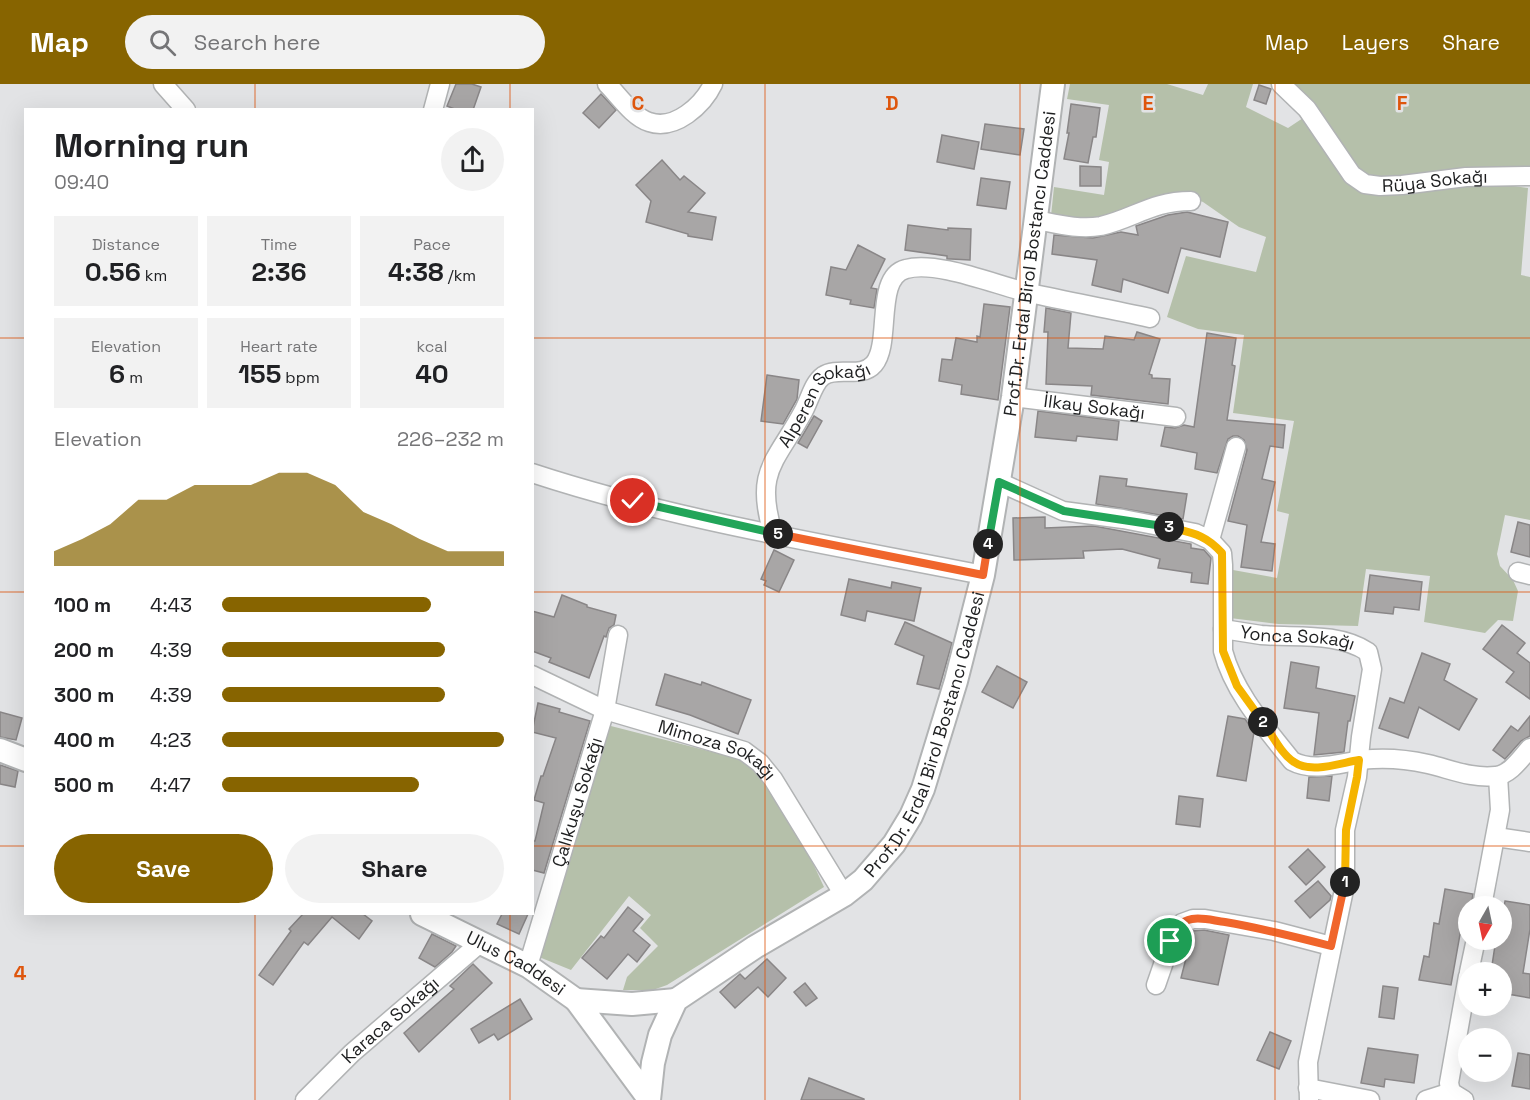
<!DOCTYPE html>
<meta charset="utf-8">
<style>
:root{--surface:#fff;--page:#f2f2f2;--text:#202124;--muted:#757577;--accent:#876400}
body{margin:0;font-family:"Space Grotesk",sans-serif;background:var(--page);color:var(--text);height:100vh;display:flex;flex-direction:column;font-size:22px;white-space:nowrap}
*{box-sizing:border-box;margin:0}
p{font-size:20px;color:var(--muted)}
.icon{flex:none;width:33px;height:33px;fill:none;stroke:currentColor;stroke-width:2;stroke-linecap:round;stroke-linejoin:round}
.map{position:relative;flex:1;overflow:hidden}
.panel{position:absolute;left:24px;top:24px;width:510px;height:807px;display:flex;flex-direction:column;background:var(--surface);border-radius:0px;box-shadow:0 6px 24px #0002}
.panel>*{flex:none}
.needle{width:39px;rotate:189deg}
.buttons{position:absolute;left:1458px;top:812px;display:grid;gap:12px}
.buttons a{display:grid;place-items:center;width:54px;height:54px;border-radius:50%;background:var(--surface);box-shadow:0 6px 24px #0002;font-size:30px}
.pin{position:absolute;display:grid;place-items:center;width:51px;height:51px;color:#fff;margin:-26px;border:3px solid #fff;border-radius:50%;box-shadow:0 2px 6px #0007}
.km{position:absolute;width:30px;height:30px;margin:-15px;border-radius:50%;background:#222;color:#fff;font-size:16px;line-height:30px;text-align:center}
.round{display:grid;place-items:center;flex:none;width:63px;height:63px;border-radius:32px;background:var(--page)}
.headline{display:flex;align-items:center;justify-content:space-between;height:102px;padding:0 30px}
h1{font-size:33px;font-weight:800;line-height:45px}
.figures{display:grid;grid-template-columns:repeat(3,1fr);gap:9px;height:102px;padding:6px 30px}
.figures div{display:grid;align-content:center;border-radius:0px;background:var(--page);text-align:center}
.figures b{font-size:26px;font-weight:800}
.figures small{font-size:16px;font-weight:400}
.figures p{font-size:16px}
.chart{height:168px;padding:12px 30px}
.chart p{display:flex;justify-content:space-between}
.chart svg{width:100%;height:108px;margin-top:6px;fill:var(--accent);opacity:.7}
.primary-button{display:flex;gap:12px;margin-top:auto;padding:12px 30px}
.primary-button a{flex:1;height:69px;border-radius:36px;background:var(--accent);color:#fff;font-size:24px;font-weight:800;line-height:69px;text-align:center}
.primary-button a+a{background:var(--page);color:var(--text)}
ul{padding:0 30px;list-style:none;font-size:20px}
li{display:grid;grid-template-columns:96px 72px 1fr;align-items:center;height:45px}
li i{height:15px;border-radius:8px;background:var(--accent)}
header{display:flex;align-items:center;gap:36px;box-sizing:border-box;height:84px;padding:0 30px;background:var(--accent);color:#fff}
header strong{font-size:28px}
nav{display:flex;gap:33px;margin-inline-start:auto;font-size:21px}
.search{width:420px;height:54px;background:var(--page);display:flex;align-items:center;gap:15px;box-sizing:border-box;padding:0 21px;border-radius:33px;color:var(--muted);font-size:22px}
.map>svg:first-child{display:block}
.green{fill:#b5c0aa}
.building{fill:#a8a6a6;stroke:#898687;stroke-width:1.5}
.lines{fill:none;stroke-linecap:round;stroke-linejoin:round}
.minor-casing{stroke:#b1b3b4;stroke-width:21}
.tertiary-casing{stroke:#b1b3b4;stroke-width:26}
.minor{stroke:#fff;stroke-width:18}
.tertiary{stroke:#fff;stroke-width:22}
.split-1-casing{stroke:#fff;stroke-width:12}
.split-2-casing{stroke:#fff;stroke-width:12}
.split-3-casing{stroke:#fff;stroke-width:12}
.split-4-casing{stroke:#fff;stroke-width:12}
.split-5-casing{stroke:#fff;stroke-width:12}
.split-6-casing{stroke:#fff;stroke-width:12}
.split-1{stroke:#f0652b;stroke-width:8}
.split-2{stroke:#f5b400;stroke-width:8}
.split-3{stroke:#f5b400;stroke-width:8}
.split-4{stroke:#22a559;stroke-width:8}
.split-5{stroke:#f0652b;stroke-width:8}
.split-6{stroke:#22a559;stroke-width:8}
.grid{fill:none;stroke:#de560d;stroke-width:1.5;stroke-opacity:0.55}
.labels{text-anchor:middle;stroke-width:5;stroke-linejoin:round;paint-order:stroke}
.street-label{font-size:18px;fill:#1e1f20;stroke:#e2e3e5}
.grid-label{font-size:20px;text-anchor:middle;font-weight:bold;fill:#de560d;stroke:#e2e3e5;stroke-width:5;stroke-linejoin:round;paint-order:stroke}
</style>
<header>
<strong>Map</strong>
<div class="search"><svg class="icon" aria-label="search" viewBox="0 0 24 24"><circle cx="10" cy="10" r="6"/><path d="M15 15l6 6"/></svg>Search here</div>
<nav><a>Map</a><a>Layers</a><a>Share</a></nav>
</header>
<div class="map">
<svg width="1530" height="1016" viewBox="0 0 1530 1016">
<rect width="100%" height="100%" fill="#e2e3e5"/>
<!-- green -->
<g class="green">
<path d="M1070,0H1167L1203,11L1208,0H1253L1246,23L1288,44L1303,34L1342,93L1357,106L1374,109C1425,105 1477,96 1528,104L1521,191L1530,193V436L1505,431L1497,470L1500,482L1513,496L1518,507L1513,537L1498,536L1485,549L1424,538L1430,492L1366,485L1358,542L1278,540L1230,534L1233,486L1277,494L1289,430L1277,427L1294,337L1233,329L1244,251L1198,245L1167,233L1186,172L1256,188L1266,153L1239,143L1203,118L1188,112L1089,136L1051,132L1054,103L1104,111L1109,78L1099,76L1109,21L1067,15Z"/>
<path d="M1291,0H1530V83L1373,95L1356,83Z"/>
<path d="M607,641L732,673C738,675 744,677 749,681C776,703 809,769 824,803L667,901L653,906H623L627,893L658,862L640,844L651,831L629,812L571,886L539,873Z"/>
</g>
<!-- building -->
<g class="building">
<path d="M456,0H472L481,3L473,26H457L447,22Z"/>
<path d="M1259,1L1271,5L1266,20L1254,16Z"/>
<path d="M601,10L616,26L599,44L583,29Z"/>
<path d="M1071,20L1100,24L1096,53H1093L1088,79L1064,75L1069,49H1067Z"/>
<path d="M985,40L1024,45L1020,71L981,65Z"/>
<path d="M942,51L979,58L974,85L937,78Z"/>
<path d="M662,76L680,96L684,92L705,109L688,128L716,133L712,156L688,152V150L646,138L651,117L636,101Z"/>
<path d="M1080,82L1101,83V102H1080Z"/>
<path d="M981,94L1010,98L1006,125L977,121Z"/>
<path d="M1187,128L1228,138L1220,173L1181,164L1168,209L1123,195L1121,208L1092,201L1097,176L1052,170L1054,151L1093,154L1121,148L1138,151L1136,142L1168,131Z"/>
<path d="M908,141L948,146V144L971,145L970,176L951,175H947V172L905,166Z"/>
<path d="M858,161L885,175L871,204L877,205L874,224L850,220L851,216L826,211L831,183L846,186Z"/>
<path d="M984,220L1010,223L998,316L961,310L962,301L939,297L942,275L952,276L956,254L977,258V252L980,253Z"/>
<path d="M1046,224L1071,229L1068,264L1103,265L1105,252L1134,256L1137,248L1160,255L1149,290L1152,291V294L1170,295L1168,320L1091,311L1092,302L1046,300L1048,248H1044Z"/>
<path d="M1207,249L1236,254L1232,281L1235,282L1227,336L1285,341L1283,364L1270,362L1262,395L1275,398L1261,458L1275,460L1272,487L1241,483L1247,441L1228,437L1247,366L1244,356L1238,352H1233L1228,355L1217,389L1195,385L1197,369L1161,362L1165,343L1175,344L1184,341L1194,343Z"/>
<path d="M767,291L799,296L797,315L783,340L761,337Z"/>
<path d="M1038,327L1119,337L1117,356L1077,352L1076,357L1035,353Z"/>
<path d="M814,332L822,337L807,364L798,359Z"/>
<path d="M1100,392L1127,395L1126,402L1187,410L1183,435L1096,420Z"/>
<path d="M1045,433V444L1094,442L1191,460V464L1204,466L1211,474L1208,500L1191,498L1192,489L1158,484L1160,475L1122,465L1083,467L1084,474L1014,476L1013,434Z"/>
<path d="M1518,438L1530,441V473L1511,468Z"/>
<path d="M774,466L794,476L779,508L764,501L766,497L761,495Z"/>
<path d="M1370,491L1422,498L1419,526L1394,523L1393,530L1365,527Z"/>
<path d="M849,495L891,504L892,498L921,504L914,537L867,527L865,537L841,531Z"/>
<path d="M562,511L587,521V523L616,531L614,541L609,544L606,553L604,552L589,594L549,578L551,574L532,567V527L554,533Z"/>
<path d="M905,538L952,559L939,605L917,600L924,572L895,560Z"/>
<path d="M1502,541L1525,559L1517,569L1530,579V615L1506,598L1514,588L1483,565Z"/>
<path d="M1422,569L1450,580L1444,596L1477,615L1459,646L1419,623L1408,654L1379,644L1390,614L1404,619Z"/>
<path d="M1291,578L1319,583L1316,604L1355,612L1350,637H1348L1344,668L1314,671L1319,629L1284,624Z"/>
<path d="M997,582L1027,598L1013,624L982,608Z"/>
<path d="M665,590L701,601L702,598L751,616L738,650L690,631L656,621Z"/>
<path d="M538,619L560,625L559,628L590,637L544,789L532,786V757H535L544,719L534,716L541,692H543L556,654L532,648Z"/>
<path d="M0,628L22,634L16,656L0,653Z"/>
<path d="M1228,632L1245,635L1254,648L1246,697L1217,692Z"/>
<path d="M1530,632V652L1521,657L1505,675L1493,666L1511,642L1518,647Z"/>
<path d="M0,681L18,687L15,703L0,700Z"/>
<path d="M1332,692L1329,717L1307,714L1309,693Z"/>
<path d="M1179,712L1203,715L1200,743L1176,740Z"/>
<path d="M1308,765L1325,783L1306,801L1289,783Z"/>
<path d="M1318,797L1331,812L1330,816L1310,834L1295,817Z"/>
<path d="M1445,805L1473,810L1471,822H1468V840L1462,839L1451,901L1419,896L1424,872L1429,873L1434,839L1439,840Z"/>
<path d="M1505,817L1530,821V845L1523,889L1530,890V914L1502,909V888H1491L1496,855H1502V837Z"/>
<path d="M628,823L643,835L633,847L650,861L637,878L628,870L607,895L582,874L601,852L604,854Z"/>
<path d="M303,830H363L372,837L359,855L332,833L308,861L304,858L273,901L259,891L291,847L289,845Z"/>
<path d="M502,830H528L519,850L497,840Z"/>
<path d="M1204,846L1229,851L1218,901L1181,894L1193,847Z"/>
<path d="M432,850L456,862L452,868L435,883L419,874Z"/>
<path d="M767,875L786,894L768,913L758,903L735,924L720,908L740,890L745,895Z"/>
<path d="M473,880L492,899L419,968L404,949L454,905L450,902Z"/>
<path d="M805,899L817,914L806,922L794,908Z"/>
<path d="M1383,902L1398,904L1394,935L1379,933Z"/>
<path d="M520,915L532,935L498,956L494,950L479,959L471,945Z"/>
<path d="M1270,948L1291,957L1279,985L1257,976Z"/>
<path d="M1368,964L1418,971L1414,999L1385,995L1384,1003L1361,999Z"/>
<path d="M1518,969L1530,971V1005L1512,1002Z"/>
<path d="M809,994L864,1015V1016H801Z"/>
</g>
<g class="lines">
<!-- minor casing -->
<g class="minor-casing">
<g id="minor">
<path d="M163,0L186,26"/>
<path d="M607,0C619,12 633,33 649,38C675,47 703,21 713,0"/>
<path id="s1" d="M1281,0L1307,25L1352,91L1365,100L1380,102L1402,101L1466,93L1530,92"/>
<path d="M433,26L440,0"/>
<path d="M1036,136C1057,140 1080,146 1101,142C1135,134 1152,117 1191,117"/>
<path id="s2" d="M1013,313L1176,333"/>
<path d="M532,389C678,437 832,461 983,491"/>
<path d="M999,398L1063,427L1123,435L1195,449L1210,456L1222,469L1223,481V567C1234,609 1266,644 1292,677C1316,690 1347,676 1373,675C1391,674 1410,676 1428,680C1450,685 1472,695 1496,692C1510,691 1521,674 1530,664"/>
<path id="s3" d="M773,449C754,387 776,378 803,328C809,318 813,299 823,292C838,282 861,295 874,280C892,259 874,193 906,185C937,176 998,202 1030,209C1070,218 1110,225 1150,234"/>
<path d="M1210,456L1236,363"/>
<path d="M1518,488L1530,491"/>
<path id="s4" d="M1223,545C1236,547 1249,549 1261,551C1296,554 1338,548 1368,568L1372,585L1361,653L1357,693L1345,746V801L1308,978L1309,1016"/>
<path id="s5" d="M532,591L605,626L744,667L760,679L773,695L844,811"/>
<path d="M1496,753L1530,758"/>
<path d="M1482,822L1500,726L1498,692"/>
<path id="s6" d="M528,882L605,626L618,551"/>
<path d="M1469,888L1476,855"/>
<path d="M1156,901L1175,846L1182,839L1193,835H1205L1274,847L1331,862"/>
<path d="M1308,1004L1370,1016"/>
<path id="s7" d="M305,1016L352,969L479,860"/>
<path d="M1426,1016L1451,1008"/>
<path d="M1464,1016L1451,1008L1449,999L1468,892"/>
</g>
</g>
<!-- tertiary casing -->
<g class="tertiary-casing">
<g id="tertiary">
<path d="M0,666L26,676"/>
<path id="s8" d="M422,830L528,882L576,916"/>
<path d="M649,1015L576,916L632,920L676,916"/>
<path id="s9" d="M649,1016L653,979L660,951L676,916L755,863L844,811L863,796L894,760L911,732L923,705L956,597L983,491L1013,313L1053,0"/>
</g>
</g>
<!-- minor -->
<use href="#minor" class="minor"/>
<!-- tertiary -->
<use href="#tertiary" class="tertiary"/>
</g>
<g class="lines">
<!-- split-1 casing -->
<g class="split-1-casing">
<path id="split-1" d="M1170,857C1175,846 1180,837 1192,835C1203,833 1215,837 1225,838C1261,844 1296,853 1331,862L1345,798"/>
</g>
<!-- split-2 casing -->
<g class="split-2-casing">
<path id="split-2" d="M1263,638C1272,650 1281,670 1294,678C1311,690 1340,679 1359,676L1357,693L1346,746L1345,798"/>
</g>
<!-- split-3 casing -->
<g class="split-3-casing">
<path id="split-3" d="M1169,443C1192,449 1205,450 1222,469L1223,567L1237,602L1263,638"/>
</g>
<!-- split-4 casing -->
<g class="split-4-casing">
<path id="split-4" d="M988,460L999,398L1064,427L1169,443"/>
</g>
<!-- split-5 casing -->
<g class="split-5-casing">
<path id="split-5" d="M778,450L983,491L988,460"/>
</g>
<!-- split-6 casing -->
<g class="split-6-casing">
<path id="split-6" d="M633,417L778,450"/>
</g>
<!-- split-1 -->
<use href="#split-1" class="split-1"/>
<!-- split-2 -->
<use href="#split-2" class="split-2"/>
<!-- split-3 -->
<use href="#split-3" class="split-3"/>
<!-- split-4 -->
<use href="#split-4" class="split-4"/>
<!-- split-5 -->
<use href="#split-5" class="split-5"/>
<!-- split-6 -->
<use href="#split-6" class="split-6"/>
</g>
<!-- grid -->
<path class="grid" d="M255,0V26M510,0V26M765,0V1016M1020,0V1016M1275,0V1016M0,254H26M532,254H1530M0,508H26M532,508H1530M0,762H26M532,762H1530M255,830V1016M510,830V1016"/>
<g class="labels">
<!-- street labels -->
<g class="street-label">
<text dy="6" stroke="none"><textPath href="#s1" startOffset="202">Rüya Sokağı</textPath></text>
<text dy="6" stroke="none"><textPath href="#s9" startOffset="974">Prof.Dr. Erdal Birol Bostancı Caddesi</textPath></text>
<text dy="6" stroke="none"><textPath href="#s3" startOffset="156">Alperen Sokağı</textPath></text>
<text dy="6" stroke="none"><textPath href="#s2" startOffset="82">İlkay Sokağı</textPath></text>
<text dy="6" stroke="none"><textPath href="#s4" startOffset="75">Yonca Sokağı</textPath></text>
<text dy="6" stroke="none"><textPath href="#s9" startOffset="488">Prof.Dr. Erdal Birol Bostancı Caddesi</textPath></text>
<text dy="6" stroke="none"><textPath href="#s5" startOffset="201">Mimoza Sokağı</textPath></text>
<text dy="6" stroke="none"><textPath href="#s6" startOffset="171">Çalıkuşu Sokağı</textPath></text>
<text dy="6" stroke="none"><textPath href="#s8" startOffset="106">Ulus Caddesi</textPath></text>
<text dy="6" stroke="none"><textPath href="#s7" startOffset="117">Karaca Sokağı</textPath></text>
</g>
</g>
<g class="grid-label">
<text x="638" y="26">C</text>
<text x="892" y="26">D</text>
<text x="1148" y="26">E</text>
<text x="1402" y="26">F</text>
<text x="20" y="896">4</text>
</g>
</svg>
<div class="buttons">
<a><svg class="needle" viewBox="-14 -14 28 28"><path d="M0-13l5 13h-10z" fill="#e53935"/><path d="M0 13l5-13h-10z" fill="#757577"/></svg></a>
<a>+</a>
<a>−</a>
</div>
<div class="pin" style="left:1170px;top:857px;background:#1e9e55"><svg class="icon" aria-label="arrive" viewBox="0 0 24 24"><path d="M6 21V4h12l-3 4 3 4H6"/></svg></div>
<div class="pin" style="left:633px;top:417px;background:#d93025"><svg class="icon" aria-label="check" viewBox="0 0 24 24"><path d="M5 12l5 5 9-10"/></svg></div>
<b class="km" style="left:1345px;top:798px">1</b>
<b class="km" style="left:1263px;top:638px">2</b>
<b class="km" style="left:1169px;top:443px">3</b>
<b class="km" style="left:988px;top:460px">4</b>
<b class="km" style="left:778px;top:450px">5</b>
<section class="panel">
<div class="headline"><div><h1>Morning run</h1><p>09:40</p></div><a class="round"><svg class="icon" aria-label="share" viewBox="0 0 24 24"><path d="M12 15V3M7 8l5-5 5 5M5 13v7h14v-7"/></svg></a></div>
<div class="figures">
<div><p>Distance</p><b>0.56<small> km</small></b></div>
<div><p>Time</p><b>2:36</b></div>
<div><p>Pace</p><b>4:38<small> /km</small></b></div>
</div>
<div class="figures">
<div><p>Elevation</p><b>6<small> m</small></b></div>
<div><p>Heart rate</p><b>155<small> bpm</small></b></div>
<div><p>kcal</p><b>40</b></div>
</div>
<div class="chart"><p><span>Elevation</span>226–232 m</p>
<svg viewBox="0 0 160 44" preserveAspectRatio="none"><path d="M0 44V38L10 33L20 27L30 17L40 17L50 11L60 11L70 11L80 6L90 6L100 11L110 22L120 27L130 33L140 38L150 38L160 38V44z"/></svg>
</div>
<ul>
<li><b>100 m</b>4:43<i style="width:74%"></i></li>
<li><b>200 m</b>4:39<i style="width:79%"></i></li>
<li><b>300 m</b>4:39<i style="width:79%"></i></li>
<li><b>400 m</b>4:23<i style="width:100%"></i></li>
<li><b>500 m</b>4:47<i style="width:70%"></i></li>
</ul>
<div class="primary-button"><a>Save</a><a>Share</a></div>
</section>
</div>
